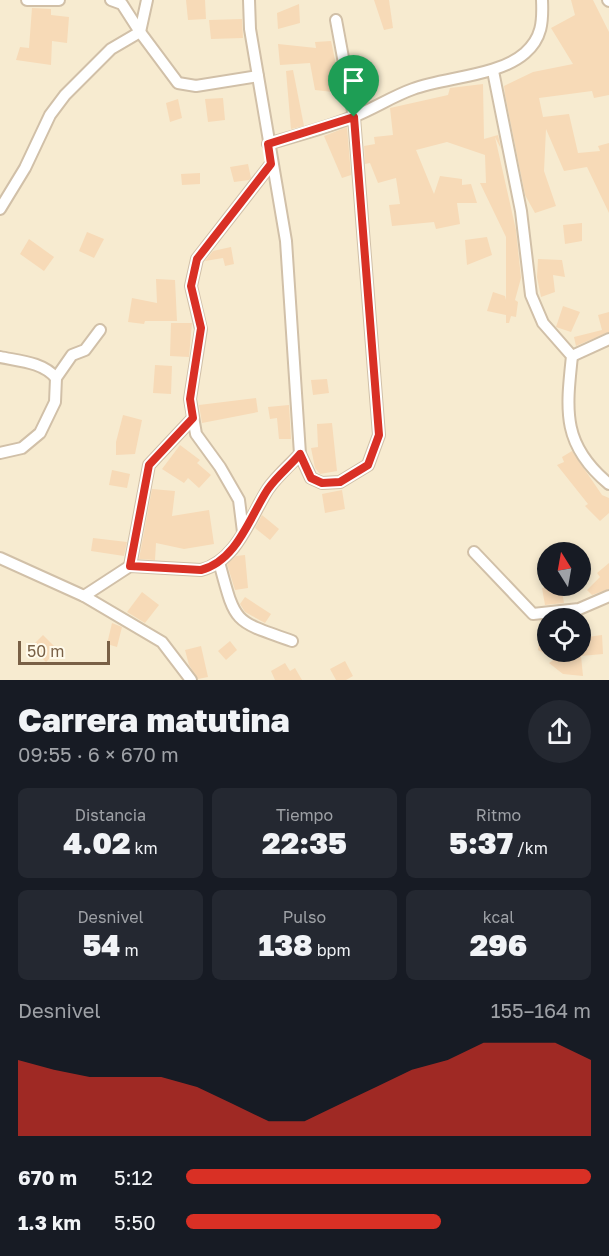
<!DOCTYPE html>
<html lang="es">
<meta charset="utf-8">
<style>
:root{--surface:#171b24;--page:#242831;--text:#f1f3f6;--muted:#9ea1a6;--accent:#d93025}
body{margin:0;font-family:"Golos Text",sans-serif;background:var(--page);color:var(--text);height:100vh;display:flex;flex-direction:column;font-size:22px;white-space:nowrap}
*{box-sizing:border-box;margin:0}
p{font-size:20px;color:var(--muted)}
.icon{flex:none;width:33px;height:33px;fill:none;stroke:currentColor;stroke-width:2;stroke-linecap:round;stroke-linejoin:round}
.map{position:relative;height:680px;overflow:hidden}
.side{display:flex;flex-direction:column;background:var(--surface);flex:1}
.side>*{flex:none}
.needle{width:39px;rotate:349deg}
.buttons{position:absolute;left:537px;top:542px;display:grid;gap:12px}
.buttons a{display:grid;place-items:center;width:54px;height:54px;border-radius:50%;background:var(--surface);box-shadow:0 3px 9px #0003;font-size:30px}
.scale{position:absolute;left:18px;bottom:15px;width:92px;box-sizing:border-box;padding-left:6px;border:3px solid #796046;border-top:0;font-size:16px;line-height:21px;white-space:nowrap;color:#796046;-webkit-text-stroke:4px #fffaeb;paint-order:stroke}
.pin{position:absolute;display:grid;place-items:center;width:51px;height:51px;color:#fff;margin:-62px -26px;border-radius:50% 50% 50% 0;rotate:-45deg;box-shadow:0 0 6px #0007}
.pin .icon{rotate:45deg}
.round{display:grid;place-items:center;flex:none;width:63px;height:63px;border-radius:32px;background:var(--page)}
.overview{display:flex;align-items:center;justify-content:space-between;height:102px;padding:0 18px}
h1{font-size:33px;font-weight:800;line-height:45px}
.metrics{display:grid;grid-template-columns:repeat(3,1fr);gap:9px;height:102px;padding:6px 18px}
.metrics div{display:grid;align-content:center;border-radius:9px;background:var(--page);text-align:center}
.metrics b{font-size:30px;font-weight:800}
.metrics small{font-size:16px;font-weight:400}
.metrics p{font-size:16px}
.chart{height:168px;padding:12px 18px}
.chart p{display:flex;justify-content:space-between}
.chart svg{width:100%;height:108px;margin-top:6px;fill:var(--accent);opacity:.7}
ul{padding:0 18px;list-style:none;font-size:20px}
li{display:grid;grid-template-columns:96px 72px 1fr;align-items:center;height:45px}
li i{height:15px;border-radius:8px;background:var(--accent)}
.map>svg:first-child{display:block}
.residential{fill:#f7ebd0;fill-rule:evenodd}
.building{fill:#f7dab7}
.lines{fill:none;stroke-linecap:round;stroke-linejoin:round}
.street-casing{stroke:#d1c0a8;stroke-width:14}
.street{stroke:#fff;stroke-width:10}
.route-casing{stroke:#fff;stroke-width:12}
.route{stroke:#d93025;stroke-width:8}
</style>
<div class="map">
<svg width="609" height="680" viewBox="0 0 609 680">
<rect width="100%" height="100%" fill="#fff8e3"/>
<!-- residential -->
<path class="residential" d="M0,0H609V680H0ZM548,552H580V585H548ZM548,618H580V651H548Z"/>
<!-- building -->
<g class="building">
<path d="M186,0H205L206,19L188,20Z"/>
<path d="M374,0H389L393,28L384,30Z"/>
<path d="M571,0H593L609,32V95L594,98L592,91L539,98L543,117L569,114L578,153L600,151L598,146L609,143V213L587,167L564,171L546,129L544,171L556,206L535,213L525,195L505,95L504,86L533,72L573,64L551,28L575,15Z"/>
<path d="M299,4L300,23L278,29L277,13Z"/>
<path d="M32,8L51,9V15L69,17L67,43L52,41L51,65L16,60L20,47L29,48Z"/>
<path d="M242,19L243,38L211,39L209,20Z"/>
<path d="M331,41L342,93L315,90L310,63L280,65L278,44L316,48L315,42Z"/>
<path d="M293,70L304,126L291,129L286,71Z"/>
<path d="M483,84L484,139L498,135L501,149L495,137L516,230L521,278L515,300L518,302L516,317L511,316L509,323H506V315L487,311L493,292L505,296L506,300V237L480,183H486L485,155L447,142L416,150L434,194L440,176L462,179V185L471,184L477,203H457L460,224L436,229L434,222L392,226L389,205L400,204L396,178L378,183L370,163L365,164L364,146L375,144L374,137L393,135L390,108L448,95L450,88Z"/>
<path d="M223,98L225,120L208,122L205,99Z"/>
<path d="M178,99L182,118L170,122L166,103Z"/>
<path d="M347,127L351,175L342,178L324,136Z"/>
<path d="M248,164L251,178L249,180L234,182L230,167Z"/>
<path d="M200,173V184L182,185L181,174Z"/>
<path d="M582,223V241L565,244L563,225Z"/>
<path d="M87,232L104,239L94,258L79,251Z"/>
<path d="M487,237L492,255L467,265L465,240Z"/>
<path d="M29,239L54,257L44,271L20,254Z"/>
<path d="M231,247L234,264L225,266L223,258L205,261L213,251Z"/>
<path d="M538,259L562,260L565,277L553,275L555,292L541,297L537,277Z"/>
<path d="M156,279L175,280L177,321H145L144,324L128,322L132,298L157,303Z"/>
<path d="M563,306L580,312L571,332L556,327Z"/>
<path d="M609,312V332L576,346L574,337L602,330L598,315Z"/>
<path d="M171,323H192L189,357L170,356Z"/>
<path d="M155,365L172,366L171,394L153,393Z"/>
<path d="M327,379L329,393L313,395L311,380Z"/>
<path d="M256,398L258,412L202,423L199,405Z"/>
<path d="M289,405L291,439H279L277,418L270,419L268,407Z"/>
<path d="M123,415L142,420L135,454L116,455V442Z"/>
<path d="M332,423L337,471L320,474L315,468L311,448L318,447L317,424Z"/>
<path d="M180,445L200,460L197,463L211,475L199,488L188,478L184,483L162,469Z"/>
<path d="M572,451L602,495L609,498V513L600,521L585,506L588,504L557,465L564,462L562,457Z"/>
<path d="M112,470L130,474L127,488L109,485Z"/>
<path d="M152,489L175,491L172,516L209,510L214,544L184,549L156,543L155,560L139,559Z"/>
<path d="M342,490L345,509L325,513L322,494Z"/>
<path d="M262,515L279,529L270,540L255,528Z"/>
<path d="M93,538L127,542L124,556L91,551Z"/>
<path d="M245,555L248,588L235,590L227,564L236,556Z"/>
<path d="M609,563V589L592,595L587,590L600,577L597,573Z"/>
<path d="M561,586L564,603L545,605L542,588Z"/>
<path d="M142,592L159,605L145,623L127,612Z"/>
<path d="M245,597L271,614L265,623L245,612L240,604Z"/>
<path d="M112,623L122,627L117,647L107,644Z"/>
<path d="M543,623H548V651H580V654V638L602,635L603,654L581,656L583,676L563,674L549,663L555,659L538,650Z"/>
<path d="M43,635L58,650L46,662L31,647Z"/>
<path d="M230,641L237,650L226,660L218,651Z"/>
<path d="M201,646L208,677L198,679L189,665L185,650Z"/>
<path d="M345,661L353,676L346,680H336L330,669Z"/>
<path d="M285,663L290,671L295,668L302,680H275L271,671Z"/>
</g>
<g class="lines">
<!-- street casing -->
<g class="street-casing">
<g id="street">
<path d="M27,0H59"/>
<path d="M111,0L122,4L140,32L178,83L196,86L258,76"/>
<path d="M608,0L609,1"/>
<path d="M493,71L521,211L531,295L543,323L572,356C566,412 562,445 609,484"/>
<path d="M268,144C297,135 327,128 355,116C375,108 393,96 413,89C446,77 499,76 525,53C542,38 543,22 542,0"/>
<path d="M0,209L25,168L50,115L65,95L111,49L140,32L147,0"/>
<path d="M572,356L609,339"/>
<path d="M0,357C19,361 43,362 56,378"/>
<path d="M0,453L22,448L40,433L55,402L56,378L72,355L85,350L100,330"/>
<path d="M300,454L311,478L322,483L340,482L368,465L379,435L354,117L336,20"/>
<path d="M243,532L239,500L220,467L196,434L190,399L201,329L191,286L197,259L271,164"/>
<path d="M474,552L533,614L579,609L609,596"/>
<path d="M0,558L84,596L162,642L191,680"/>
<path d="M219,562C236,624 232,620 292,641"/>
<path d="M130,566L149,465L193,418"/>
<path d="M84,596L130,566L201,570C237,561 250,517 268,489C277,476 290,465 300,454L286,241L250,29L249,0"/>
</g>
</g>
<!-- street -->
<use href="#street" class="street"/>
</g>
<g class="lines">
<!-- route casing -->
<g class="route-casing">
<path id="route" d="M354,117L379,435L368,465L340,482L322,483L311,478L300,454C290,466 277,476 268,489C250,516 237,561 201,570L130,566L149,465L193,418L190,399L201,328L191,286L197,259L271,164L268,144Z"/>
</g>
<!-- route -->
<use href="#route" class="route"/>
</g>
</svg>
<div class="buttons">
<a><svg class="needle" viewBox="-14 -14 28 28"><path d="M0-13l5 13h-10z" fill="#e53935"/><path d="M0 13l5-13h-10z" fill="#9ea1a6"/></svg></a>
<a><svg class="icon" aria-label="locate" viewBox="0 0 24 24"><circle cx="12" cy="12" r="6"/><path d="M12 2v4M12 18v4M2 12h4M18 12h4"/></svg></a>
</div>
<div class="scale">50 m</div>
<div class="pin" style="left:354px;top:117px;background:#1e9e55"><svg class="icon" aria-label="arrive" viewBox="0 0 24 24"><path d="M6 21V4h12l-3 4 3 4H6"/></svg></div>
</div>
<section class="side">
<div class="overview"><div><h1>Carrera matutina</h1><p>09:55 · 6 × 670 m</p></div><a class="round"><svg class="icon" aria-label="share" viewBox="0 0 24 24"><path d="M12 15V3M7 8l5-5 5 5M5 13v7h14v-7"/></svg></a></div>
<div class="metrics">
<div><p>Distancia</p><b>4.02<small> km</small></b></div>
<div><p>Tiempo</p><b>22:35</b></div>
<div><p>Ritmo</p><b>5:37<small> /km</small></b></div>
</div>
<div class="metrics">
<div><p>Desnivel</p><b>54<small> m</small></b></div>
<div><p>Pulso</p><b>138<small> bpm</small></b></div>
<div><p>kcal</p><b>296</b></div>
</div>
<div class="chart"><p><span>Desnivel</span>155–164 m</p>
<svg viewBox="0 0 160 44" preserveAspectRatio="none"><path d="M0 44V13L10 17L20 20L30 20L40 20L50 24L60 31L70 38L80 38L90 31L100 24L110 17L120 13L130 6L140 6L150 6L160 13V44z"/></svg>
</div>
<ul>
<li><b>670 m</b>5:12<i style="width:100%"></i></li>
<li><b>1.3 km</b>5:50<i style="width:63%"></i></li>
</ul>
</section>
